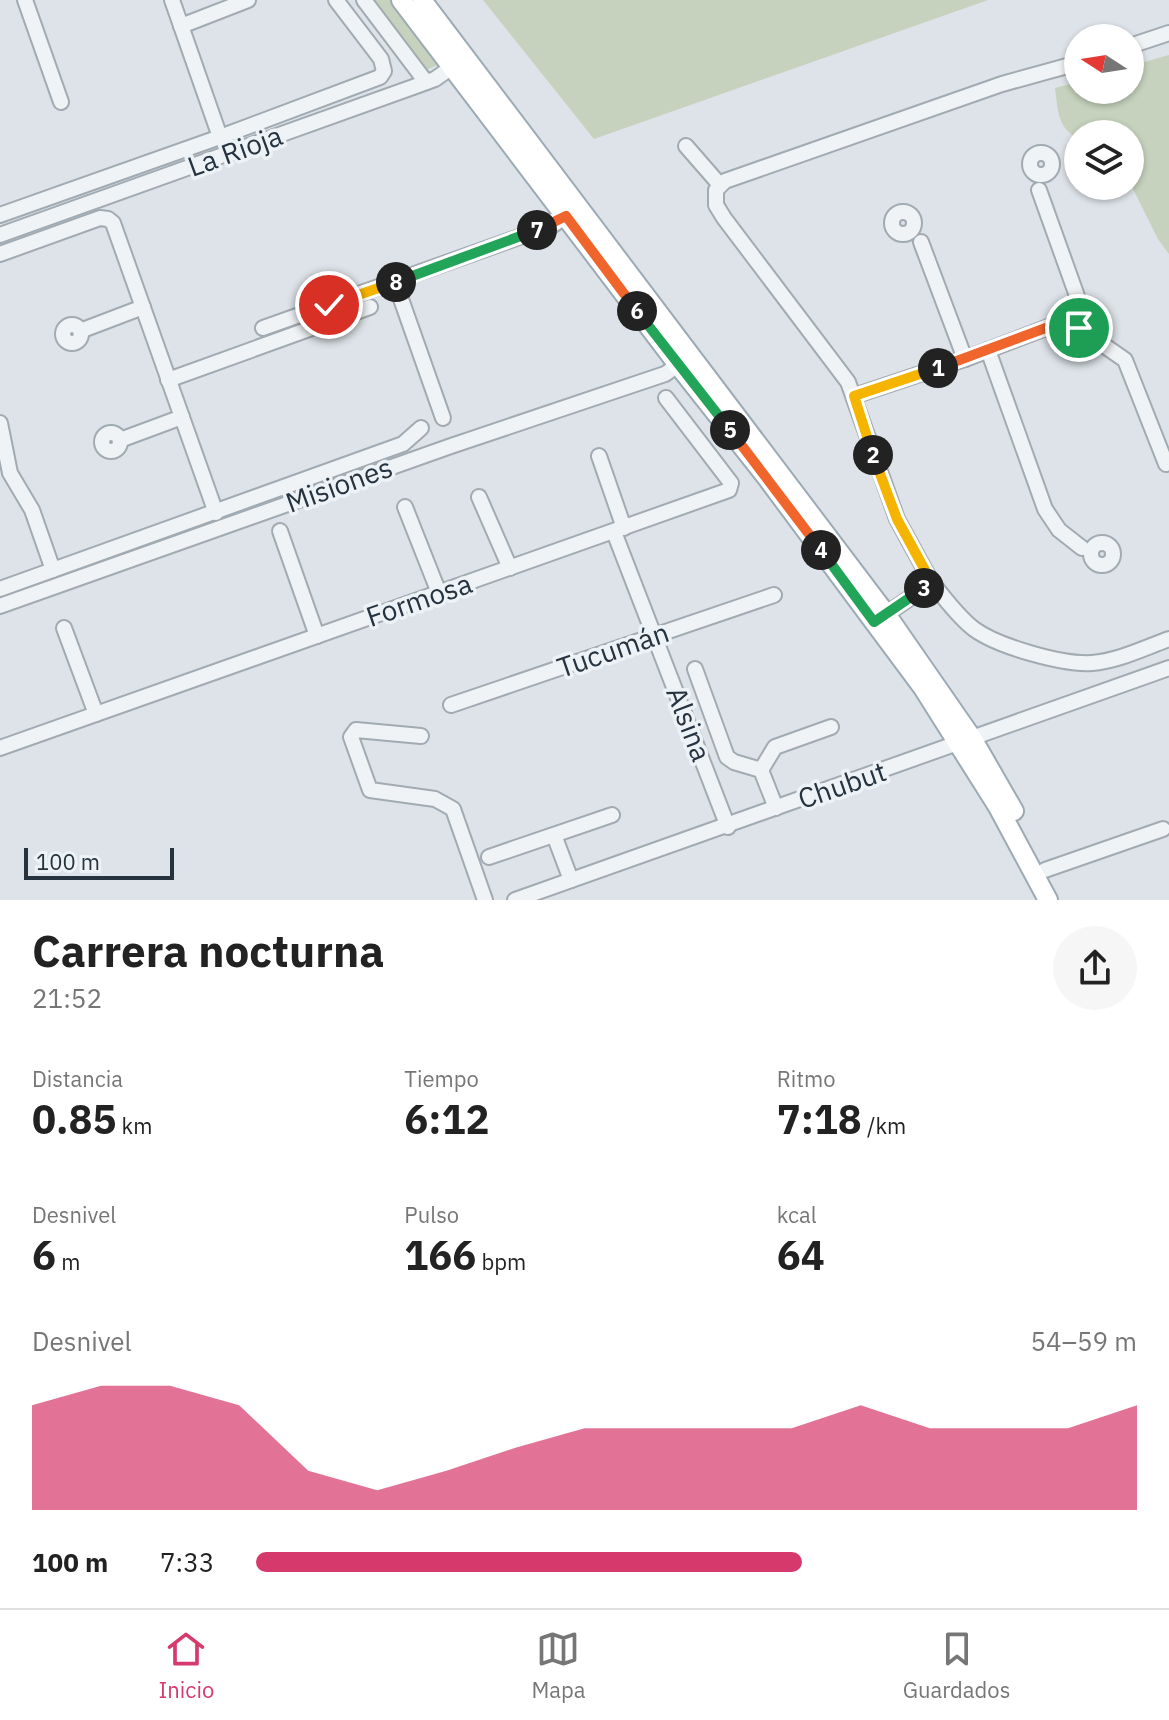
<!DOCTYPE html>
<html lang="es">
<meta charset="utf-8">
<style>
:root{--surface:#fff;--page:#f6f6f6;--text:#222;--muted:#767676;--line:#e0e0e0;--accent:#d6396c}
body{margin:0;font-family:"IBM Plex Sans",sans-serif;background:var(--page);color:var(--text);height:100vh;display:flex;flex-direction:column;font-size:30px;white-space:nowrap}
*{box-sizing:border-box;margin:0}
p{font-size:26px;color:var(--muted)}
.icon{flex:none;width:44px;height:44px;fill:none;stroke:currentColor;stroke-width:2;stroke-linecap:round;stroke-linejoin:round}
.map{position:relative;height:900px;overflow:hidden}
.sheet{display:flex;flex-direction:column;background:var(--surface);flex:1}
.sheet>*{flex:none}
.needle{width:52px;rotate:282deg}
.tools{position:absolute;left:1064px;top:24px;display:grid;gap:16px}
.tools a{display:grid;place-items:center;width:80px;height:80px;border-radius:50%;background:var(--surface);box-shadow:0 2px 6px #0004;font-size:40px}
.scale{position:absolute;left:24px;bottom:20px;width:150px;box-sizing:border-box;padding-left:8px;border:4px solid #26333f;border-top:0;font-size:22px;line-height:28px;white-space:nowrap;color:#26333f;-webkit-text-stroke:6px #ecf2f5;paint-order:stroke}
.pin{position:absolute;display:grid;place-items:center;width:68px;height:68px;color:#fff;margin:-34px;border:4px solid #fff;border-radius:50%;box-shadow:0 2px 8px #0007}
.km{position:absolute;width:40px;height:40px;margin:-20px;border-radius:50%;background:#222;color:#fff;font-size:22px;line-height:40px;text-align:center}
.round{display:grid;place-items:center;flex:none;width:84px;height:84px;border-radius:42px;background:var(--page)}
.overview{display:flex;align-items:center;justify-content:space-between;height:136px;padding:0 32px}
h1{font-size:44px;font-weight:800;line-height:60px}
.figures{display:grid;grid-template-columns:repeat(3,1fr);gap:12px;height:136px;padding:8px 32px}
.figures div{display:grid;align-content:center}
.figures b{font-size:40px;font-weight:800}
.figures small{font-size:22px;font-weight:400}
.figures p{font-size:22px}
.chart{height:224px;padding:16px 32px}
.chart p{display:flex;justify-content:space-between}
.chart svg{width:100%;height:144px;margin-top:8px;fill:var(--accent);opacity:.7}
ul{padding:0 32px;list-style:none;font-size:26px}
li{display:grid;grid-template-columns:128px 96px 1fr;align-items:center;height:60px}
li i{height:20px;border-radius:10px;background:var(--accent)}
.tab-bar{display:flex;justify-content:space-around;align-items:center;height:112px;border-top:2px solid var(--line);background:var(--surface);font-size:22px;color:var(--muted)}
.tab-bar a{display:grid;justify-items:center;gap:4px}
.tab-bar .active{color:var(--accent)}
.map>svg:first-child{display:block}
.green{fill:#c6d2bd}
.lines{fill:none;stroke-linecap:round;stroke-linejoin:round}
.minor-casing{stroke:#a2abb2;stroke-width:18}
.major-casing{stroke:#9caab4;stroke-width:22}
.minor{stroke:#f0f3f6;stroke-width:14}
.major{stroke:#fff;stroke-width:18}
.split-1-casing{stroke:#fff;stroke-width:16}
.split-2-casing{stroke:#fff;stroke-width:16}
.split-3-casing{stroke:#fff;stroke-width:16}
.split-4-casing{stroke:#fff;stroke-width:16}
.split-5-casing{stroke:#fff;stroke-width:16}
.split-6-casing{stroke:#fff;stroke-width:16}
.split-7-casing{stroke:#fff;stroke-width:16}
.split-8-casing{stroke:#fff;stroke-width:16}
.split-9-casing{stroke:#fff;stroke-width:16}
.split-1{stroke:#f0652b;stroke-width:10}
.split-2{stroke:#f5b400;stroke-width:10}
.split-3{stroke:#f5b400;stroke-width:10}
.split-4{stroke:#22a559;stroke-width:10}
.split-5{stroke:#f0652b;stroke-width:10}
.split-6{stroke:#22a559;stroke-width:10}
.split-7{stroke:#f0652b;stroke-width:10}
.split-8{stroke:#22a559;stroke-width:10}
.split-9{stroke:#f5b400;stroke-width:10}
.labels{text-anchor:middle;stroke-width:7;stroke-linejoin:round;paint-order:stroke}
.street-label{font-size:28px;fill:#26333f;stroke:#ecf2f5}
</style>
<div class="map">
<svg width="1169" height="900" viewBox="0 0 1169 900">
<rect width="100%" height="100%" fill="#dde3e8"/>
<!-- green -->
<g class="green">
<path d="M368,0H392L393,6L421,43L429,45L442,63L424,71Z"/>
<path d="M483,0H988L594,139Z"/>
<path d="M1169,55V254L1158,239L1130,183V134H1078V138C1057,128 1058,109 1055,88L1078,82V90H1130V66Z"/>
</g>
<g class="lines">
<!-- minor casing -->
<g class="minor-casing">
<g id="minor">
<path d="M25,0L61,102"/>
<path d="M172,0L220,137"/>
<path d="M364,0L426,82"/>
<path d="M181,26L248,0"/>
<path d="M1130,46L1169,33"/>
<path d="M686,146L720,185"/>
<circle cx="1041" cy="164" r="11"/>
<path d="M1039,190L1077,296L1080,311L1079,328"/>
<circle cx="903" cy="223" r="11"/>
<path d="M0,215L220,137L380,77L384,71L381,59L336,0"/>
<path d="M0,235L416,86L435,79L459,62"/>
<path d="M921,242L965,359"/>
<path d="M0,254L100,218L108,219L113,223L216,513"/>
<path d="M395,282L443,418"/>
<circle cx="72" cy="334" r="9"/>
<path d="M263,328L553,225L566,216"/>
<path d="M80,331L143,307"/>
<path d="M988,350L1045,509L1059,530L1082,548"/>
<path d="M168,380L370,307"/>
<path d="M854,396L965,359L1059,323L1079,328L1125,360L1166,464"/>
<path d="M0,423L10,473L32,510L53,570"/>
<circle cx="111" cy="442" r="9"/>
<path d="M120,440L182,417"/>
<path d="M599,456L624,528"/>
<path d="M479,497L510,568"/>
<path d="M405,507L439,593"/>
<path d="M280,531L317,636"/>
<path d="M614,532L728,827"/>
<circle cx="1102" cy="554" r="11"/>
<path d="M932,583C945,598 957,616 974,629C997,646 1062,665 1092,663C1118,661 1144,648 1169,639"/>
<path d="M0,589L403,444L421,428"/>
<path d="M0,606L451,446L665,374L678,365"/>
<path d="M879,619L932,583L897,519L848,382L724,218L716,205V190L725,181L1002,84L1078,63"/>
<path d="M64,628L96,714"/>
<path d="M695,669L727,757L734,762L761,770L776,808"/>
<path d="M451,705L774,595"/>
<path d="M421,736L356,730L351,737L370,790L435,799L453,809L485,900"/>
<path d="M0,748L729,490L731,483L666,398"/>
<path d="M761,770L775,747L831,727"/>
<path d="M554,835L571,880"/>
<path d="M489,857L612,815"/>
<path d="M1045,870L1163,829"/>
<path d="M515,900L1169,668"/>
</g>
</g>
<!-- major casing -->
<g class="major-casing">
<g id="major">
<path d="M401,0L678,365L767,478L923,688L998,807L1048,900"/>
<path d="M422,0L886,614L972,738L1014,811"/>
</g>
</g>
<!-- minor -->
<use href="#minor" class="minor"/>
<!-- major -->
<use href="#major" class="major"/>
</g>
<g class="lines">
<!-- split-1 casing -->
<g class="split-1-casing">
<path id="split-1" d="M938,368L1059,323L1079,328"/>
</g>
<!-- split-2 casing -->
<g class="split-2-casing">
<path id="split-2" d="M873,455L854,396L938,368"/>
</g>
<!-- split-3 casing -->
<g class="split-3-casing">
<path id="split-3" d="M873,455L897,519L932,583L924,588"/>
</g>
<!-- split-4 casing -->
<g class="split-4-casing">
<path id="split-4" d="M821,550L874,622L924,588"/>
</g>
<!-- split-5 casing -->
<g class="split-5-casing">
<path id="split-5" d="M730,430L821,550"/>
</g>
<!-- split-6 casing -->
<g class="split-6-casing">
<path id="split-6" d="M637,311L730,430"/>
</g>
<!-- split-7 casing -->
<g class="split-7-casing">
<path id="split-7" d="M537,230L566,216L637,311"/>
</g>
<!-- split-8 casing -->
<g class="split-8-casing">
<path id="split-8" d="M396,282L537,230"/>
</g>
<!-- split-9 casing -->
<g class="split-9-casing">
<path id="split-9" d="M329,305L396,282"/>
</g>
<!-- split-1 -->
<use href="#split-1" class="split-1"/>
<!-- split-2 -->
<use href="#split-2" class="split-2"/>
<!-- split-3 -->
<use href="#split-3" class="split-3"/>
<!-- split-4 -->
<use href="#split-4" class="split-4"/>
<!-- split-5 -->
<use href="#split-5" class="split-5"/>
<!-- split-6 -->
<use href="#split-6" class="split-6"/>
<!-- split-7 -->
<use href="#split-7" class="split-7"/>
<!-- split-8 -->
<use href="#split-8" class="split-8"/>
<!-- split-9 -->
<use href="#split-9" class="split-9"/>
</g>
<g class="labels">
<!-- street labels -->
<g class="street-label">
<text transform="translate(235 151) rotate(-20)" y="10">La Rioja</text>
<text transform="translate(339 485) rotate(-20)" y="10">Misiones</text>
<text transform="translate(419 600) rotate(-19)" y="10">Formosa</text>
<text transform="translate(613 650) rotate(-19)" y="10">Tucumán</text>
<text transform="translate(689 724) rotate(69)" y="10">Alsina</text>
<text transform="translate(842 785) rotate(-19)" y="10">Chubut</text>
</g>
</g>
</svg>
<div class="tools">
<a><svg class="needle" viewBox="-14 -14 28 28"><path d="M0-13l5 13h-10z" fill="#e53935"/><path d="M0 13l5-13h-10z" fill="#767676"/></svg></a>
<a><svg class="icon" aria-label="layers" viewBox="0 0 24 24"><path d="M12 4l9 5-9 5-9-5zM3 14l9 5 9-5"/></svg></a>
</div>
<div class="scale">100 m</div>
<div class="pin" style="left:1079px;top:328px;background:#1e9e55"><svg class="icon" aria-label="arrive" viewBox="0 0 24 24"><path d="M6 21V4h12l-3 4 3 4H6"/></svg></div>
<div class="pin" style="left:329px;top:305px;background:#d93025"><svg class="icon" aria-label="check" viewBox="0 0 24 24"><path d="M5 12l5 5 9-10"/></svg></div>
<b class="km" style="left:938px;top:368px">1</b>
<b class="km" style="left:873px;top:455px">2</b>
<b class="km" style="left:924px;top:588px">3</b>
<b class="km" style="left:821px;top:550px">4</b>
<b class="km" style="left:730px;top:430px">5</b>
<b class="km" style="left:637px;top:311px">6</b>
<b class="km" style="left:537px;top:230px">7</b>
<b class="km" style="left:396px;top:282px">8</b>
</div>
<section class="sheet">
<div class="overview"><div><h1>Carrera nocturna</h1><p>21:52</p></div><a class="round"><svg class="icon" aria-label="share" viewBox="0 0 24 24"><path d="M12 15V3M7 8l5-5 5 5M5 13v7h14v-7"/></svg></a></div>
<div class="figures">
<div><p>Distancia</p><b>0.85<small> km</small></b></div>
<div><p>Tiempo</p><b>6:12</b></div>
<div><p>Ritmo</p><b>7:18<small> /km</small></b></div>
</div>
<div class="figures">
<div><p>Desnivel</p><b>6<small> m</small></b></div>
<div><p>Pulso</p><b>166<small> bpm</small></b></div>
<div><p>kcal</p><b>64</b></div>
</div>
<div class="chart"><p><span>Desnivel</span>54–59 m</p>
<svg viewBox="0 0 160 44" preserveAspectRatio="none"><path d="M0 44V12L10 6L20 6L30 12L40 32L50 38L60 32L70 25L80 19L90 19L100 19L110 19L120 12L130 19L140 19L150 19L160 12V44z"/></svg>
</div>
<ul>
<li><b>100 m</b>7:33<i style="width:62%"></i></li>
</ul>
</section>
<nav class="tab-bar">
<a class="active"><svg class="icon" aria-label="home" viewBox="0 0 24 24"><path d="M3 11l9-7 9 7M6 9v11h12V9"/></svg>Inicio</a>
<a><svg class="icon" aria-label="map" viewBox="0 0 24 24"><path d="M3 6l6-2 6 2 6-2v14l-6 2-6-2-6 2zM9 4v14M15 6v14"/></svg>Mapa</a>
<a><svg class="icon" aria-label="saved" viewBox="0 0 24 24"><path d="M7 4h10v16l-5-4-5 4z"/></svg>Guardados</a>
</nav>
